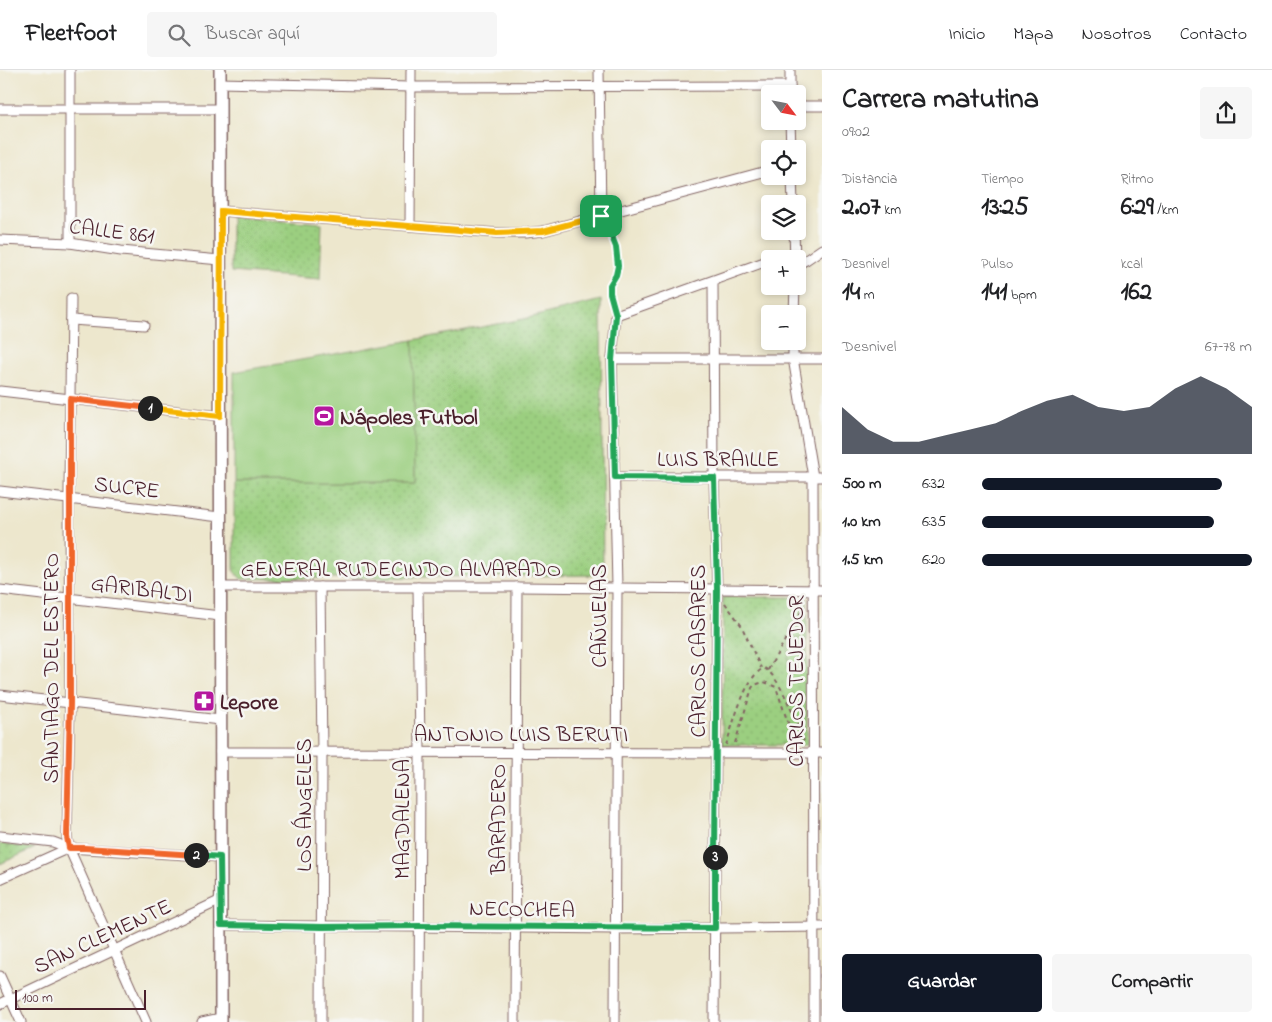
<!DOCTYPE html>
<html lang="es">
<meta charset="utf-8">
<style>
:root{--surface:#fff;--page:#f6f6f6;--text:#202124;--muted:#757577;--line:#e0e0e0;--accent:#111827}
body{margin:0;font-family:"Indie Flower",sans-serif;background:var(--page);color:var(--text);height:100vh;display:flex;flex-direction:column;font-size:19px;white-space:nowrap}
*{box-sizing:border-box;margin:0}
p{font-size:16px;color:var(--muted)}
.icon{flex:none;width:28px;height:28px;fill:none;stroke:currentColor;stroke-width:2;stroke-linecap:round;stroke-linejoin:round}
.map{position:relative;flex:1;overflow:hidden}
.panel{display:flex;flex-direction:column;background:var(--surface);width:450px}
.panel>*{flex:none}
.needle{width:32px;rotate:122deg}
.tools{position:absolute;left:761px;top:15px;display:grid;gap:10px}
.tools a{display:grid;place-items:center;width:45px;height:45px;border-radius:5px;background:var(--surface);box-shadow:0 2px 8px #0003;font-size:25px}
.scale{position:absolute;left:15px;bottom:12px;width:131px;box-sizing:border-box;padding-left:5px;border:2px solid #4a1f2b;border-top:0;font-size:14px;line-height:18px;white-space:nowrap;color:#4a1f2b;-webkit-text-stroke:4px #f6f6f2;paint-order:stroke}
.pin{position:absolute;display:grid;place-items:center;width:42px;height:42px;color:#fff;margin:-21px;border-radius:10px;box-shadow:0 2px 8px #0006}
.km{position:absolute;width:25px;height:25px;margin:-12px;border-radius:50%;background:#222;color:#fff;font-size:14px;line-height:25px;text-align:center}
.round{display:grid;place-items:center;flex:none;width:52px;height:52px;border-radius:5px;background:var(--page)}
.head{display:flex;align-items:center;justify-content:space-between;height:85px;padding:0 20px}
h1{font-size:28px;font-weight:800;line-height:38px}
.stats{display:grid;grid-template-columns:repeat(3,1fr);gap:8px;height:85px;padding:5px 20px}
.stats div{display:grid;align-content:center}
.stats b{font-size:25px;font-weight:800}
.stats small{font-size:14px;font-weight:400}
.stats p{font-size:14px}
.chart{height:140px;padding:10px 20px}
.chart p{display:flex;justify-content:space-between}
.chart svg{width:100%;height:90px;margin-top:5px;fill:var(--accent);opacity:.7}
.button{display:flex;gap:10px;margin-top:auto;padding:10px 20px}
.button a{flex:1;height:58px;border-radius:5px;background:var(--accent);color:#fff;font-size:20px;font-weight:800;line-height:58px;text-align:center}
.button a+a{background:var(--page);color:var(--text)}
ul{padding:0 20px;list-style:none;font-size:16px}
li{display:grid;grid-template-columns:80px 60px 1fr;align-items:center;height:38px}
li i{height:12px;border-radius:6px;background:var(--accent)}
header{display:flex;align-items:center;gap:30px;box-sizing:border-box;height:70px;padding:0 25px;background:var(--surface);border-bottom:1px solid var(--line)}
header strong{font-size:24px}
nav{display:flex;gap:28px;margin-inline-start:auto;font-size:18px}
.search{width:350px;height:45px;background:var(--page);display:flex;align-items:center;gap:12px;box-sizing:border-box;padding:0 18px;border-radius:5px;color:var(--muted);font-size:19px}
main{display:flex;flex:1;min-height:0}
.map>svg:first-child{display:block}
.grass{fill:url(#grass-dots);stroke:#727756}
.garden{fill:#9bcf80;stroke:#727756}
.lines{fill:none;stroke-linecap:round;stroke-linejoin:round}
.minor-casing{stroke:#836564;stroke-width:11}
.major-casing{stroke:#836564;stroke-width:14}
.path{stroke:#836564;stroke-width:2;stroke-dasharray:4 4;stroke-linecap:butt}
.minor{stroke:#fff;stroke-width:9}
.major{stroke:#fff;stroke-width:11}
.split-1-casing{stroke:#fff;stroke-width:10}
.split-2-casing{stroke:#fff;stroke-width:10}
.split-3-casing{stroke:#fff;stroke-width:10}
.split-4-casing{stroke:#fff;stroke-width:10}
.split-1{stroke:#f5b400;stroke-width:6}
.split-2{stroke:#f0652b;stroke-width:6}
.split-3{stroke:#22a559;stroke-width:6}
.split-4{stroke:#22a559;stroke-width:6}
.labels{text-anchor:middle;stroke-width:5;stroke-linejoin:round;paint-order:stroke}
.street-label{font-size:22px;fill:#4a1f2b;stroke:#f6f6f2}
.poi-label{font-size:22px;font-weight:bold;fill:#4a1f2b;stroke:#f6f6f2;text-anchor:start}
</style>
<header>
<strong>Fleetfoot</strong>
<div class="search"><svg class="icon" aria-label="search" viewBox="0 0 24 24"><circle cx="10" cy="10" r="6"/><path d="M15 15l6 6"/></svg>Buscar aquí</div>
<nav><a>Inicio</a><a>Mapa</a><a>Nosotros</a><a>Contacto</a></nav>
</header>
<main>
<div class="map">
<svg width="822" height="952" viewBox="0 0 822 952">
<defs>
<pattern id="grass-dots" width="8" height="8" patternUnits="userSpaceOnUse" patternTransform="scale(1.25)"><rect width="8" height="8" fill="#9bcf80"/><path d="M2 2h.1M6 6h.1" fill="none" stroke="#87b16f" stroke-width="1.8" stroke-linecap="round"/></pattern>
</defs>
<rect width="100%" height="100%" fill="#f6f6f2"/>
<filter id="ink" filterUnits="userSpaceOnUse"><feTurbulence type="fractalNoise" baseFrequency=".02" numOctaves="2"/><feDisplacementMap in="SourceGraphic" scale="10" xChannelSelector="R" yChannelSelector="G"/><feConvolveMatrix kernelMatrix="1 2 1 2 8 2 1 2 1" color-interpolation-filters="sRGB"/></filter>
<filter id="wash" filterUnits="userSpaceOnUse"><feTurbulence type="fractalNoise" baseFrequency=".0096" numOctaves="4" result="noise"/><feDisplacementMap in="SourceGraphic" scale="20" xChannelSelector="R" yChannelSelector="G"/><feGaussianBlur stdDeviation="1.12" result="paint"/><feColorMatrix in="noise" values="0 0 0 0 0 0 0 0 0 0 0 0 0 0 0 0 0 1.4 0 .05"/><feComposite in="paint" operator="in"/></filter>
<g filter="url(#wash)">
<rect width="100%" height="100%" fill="#ede7cd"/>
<!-- grass -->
<g class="grass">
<path d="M231,146L322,153L320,209L231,202Z"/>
<path d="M601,230L603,505L241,509L234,501V413H415L413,270L524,249Z"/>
<path d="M723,527H807V675H722Z"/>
<path d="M0,774L35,778L0,794Z"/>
</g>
<!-- garden -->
<g class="garden">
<path d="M413,270L415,413H234V302Z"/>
<path d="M789,568H804L803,597H788Z"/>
</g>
</g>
<g filter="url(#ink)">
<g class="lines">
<!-- minor casing -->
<g class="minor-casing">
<g id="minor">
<path d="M70,0V173"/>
<path d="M599,0L601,146"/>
<path d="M220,13L411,17L790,16"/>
<path d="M790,24V0"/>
<path d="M798,36H822"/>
<path d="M0,39H220"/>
<path d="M790,51L791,79"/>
<path d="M792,106L793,134"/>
<path d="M221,141L497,163H525L543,161L770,100"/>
<path d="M410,156L411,0"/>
<path d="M794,161L795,189"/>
<path d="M0,170L70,173L121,181L220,190"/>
<path d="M777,189L794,186"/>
<path d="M798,194L806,190L822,179"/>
<path d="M713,211L714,408L717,518L714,952"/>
<path d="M71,228L69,428L70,633L67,767L69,778L146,952"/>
<path d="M794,244L795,216"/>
<path d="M71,250L144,255"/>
<path d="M793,271V288L813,407L814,952"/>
<path d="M612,289H822"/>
<path d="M0,321L220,346"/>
<path d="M615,407H822"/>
<path d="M0,421L220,447"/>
<path d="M220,517H517L822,520"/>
<path d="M320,517L322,682L321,952"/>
<path d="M418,517L420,681L419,952"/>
<path d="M0,520L220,546"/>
<path d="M0,625L220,650"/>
<path d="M220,682L822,683"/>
<path d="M0,766L53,772L69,778L220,787"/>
<path d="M0,809L69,778"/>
<path d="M221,855L615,859L822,857"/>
<path d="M0,906L21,952"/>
<path d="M0,934L221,830"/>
<path d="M202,952L221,948"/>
<path d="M515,952L517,517"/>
<path d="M615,952L617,517L612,289L616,245L770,190"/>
</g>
</g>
<!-- major casing -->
<g class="major-casing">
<path id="major" d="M220,0L221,952"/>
</g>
<!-- path -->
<g class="path">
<path d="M605,152C613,165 622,190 617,205C615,208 612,211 610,215C608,222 612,230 614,237"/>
<path d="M725,533L741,555L761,598"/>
<path d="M768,600L804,537"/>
<path d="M735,673L752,618L754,615L764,612L776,617L795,674"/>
<path d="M726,675C733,655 745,606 764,598C781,607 797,655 805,674"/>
</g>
<!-- minor -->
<use href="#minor" class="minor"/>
<!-- major -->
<use href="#major" class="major"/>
</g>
</g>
<g class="lines" filter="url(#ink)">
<!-- split-1 casing -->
<g class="split-1-casing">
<path id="split-1" d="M150,338L220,346L221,141L497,163L543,161L601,146"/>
</g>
<!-- split-2 casing -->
<g class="split-2-casing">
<path id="split-2" d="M150,338L70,329V633L67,767L69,778H85L196,785"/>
</g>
<!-- split-3 casing -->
<g class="split-3-casing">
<path id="split-3" d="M196,785L220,787L221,855L322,857L420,856L715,858V787"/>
</g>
<!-- split-4 casing -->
<g class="split-4-casing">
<path id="split-4" d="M601,146L609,159L616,177L618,196L616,205L610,215V223L616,245L612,290L615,407L714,408L717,518L715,787"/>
</g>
<!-- split-1 -->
<use href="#split-1" class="split-1"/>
<!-- split-2 -->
<use href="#split-2" class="split-2"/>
<!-- split-3 -->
<use href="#split-3" class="split-3"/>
<!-- split-4 -->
<use href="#split-4" class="split-4"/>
</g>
<!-- icons -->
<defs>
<g id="stadium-square" transform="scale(1.125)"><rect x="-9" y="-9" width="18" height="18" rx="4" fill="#b5179e" stroke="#f6f6f2"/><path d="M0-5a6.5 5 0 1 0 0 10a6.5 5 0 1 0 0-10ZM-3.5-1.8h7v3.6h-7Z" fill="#fff"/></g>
<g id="pharmacy-square" transform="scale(1.125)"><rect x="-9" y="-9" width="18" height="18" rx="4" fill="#b5179e" stroke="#f6f6f2"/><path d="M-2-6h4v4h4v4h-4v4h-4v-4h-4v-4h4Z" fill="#fff"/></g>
</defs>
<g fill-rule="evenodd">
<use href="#stadium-square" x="324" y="346"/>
<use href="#pharmacy-square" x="204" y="631"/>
</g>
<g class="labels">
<!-- street labels -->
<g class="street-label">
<text transform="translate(112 160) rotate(7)" y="8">CALLE 861</text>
<text x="718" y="396">LUIS BRAILLE</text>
<text transform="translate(127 416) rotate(7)" y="8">SUCRE</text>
<text x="401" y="506">GENERAL RUDECINDO ALVARADO</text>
<text transform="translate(142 518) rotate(7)" y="8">GARIBALDI</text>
<text transform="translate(598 546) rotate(-90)" y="8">CAÑUELAS</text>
<text transform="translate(697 581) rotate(-90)" y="8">CARLOS CASARES</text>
<text transform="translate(50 598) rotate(-90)" y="8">SANTIAGO DEL ESTERO</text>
<text transform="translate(795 611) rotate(-90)" y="8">CARLOS TEJEDOR</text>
<text x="521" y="671">ANTONIO LUIS BERUTI</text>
<text transform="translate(303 735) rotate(-90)" y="8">LOS ÁNGELES</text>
<text transform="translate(401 749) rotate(-90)" y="8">MAGDALENA</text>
<text transform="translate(497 749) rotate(-90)" y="8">BARADERO</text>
<text transform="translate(522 838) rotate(1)" y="8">NECOCHEA</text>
<text transform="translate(102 865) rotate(-25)" y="8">SAN CLEMENTE</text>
</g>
<!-- poi labels -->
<g class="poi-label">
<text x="340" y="354">Nápoles Futbol</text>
<text x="220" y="639">Lepore</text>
</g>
</g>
</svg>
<div class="tools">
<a><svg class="needle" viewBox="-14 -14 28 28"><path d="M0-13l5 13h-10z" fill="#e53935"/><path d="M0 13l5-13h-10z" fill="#757577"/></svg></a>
<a><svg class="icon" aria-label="locate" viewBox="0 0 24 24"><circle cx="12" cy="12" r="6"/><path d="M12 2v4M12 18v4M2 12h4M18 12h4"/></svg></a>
<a><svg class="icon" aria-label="layers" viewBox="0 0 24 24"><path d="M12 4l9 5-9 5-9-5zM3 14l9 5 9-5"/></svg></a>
<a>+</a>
<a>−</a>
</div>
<div class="scale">100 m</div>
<div class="pin" style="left:601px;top:146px;background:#1e9e55"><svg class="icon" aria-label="arrive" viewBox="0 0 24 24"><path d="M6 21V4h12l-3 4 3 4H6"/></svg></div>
<b class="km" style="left:150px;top:338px">1</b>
<b class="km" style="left:196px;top:785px">2</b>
<b class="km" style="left:715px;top:787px">3</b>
</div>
<section class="panel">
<div class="head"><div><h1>Carrera matutina</h1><p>09:02</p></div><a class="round"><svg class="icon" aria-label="share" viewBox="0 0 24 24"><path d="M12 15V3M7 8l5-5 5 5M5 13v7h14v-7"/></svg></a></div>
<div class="stats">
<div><p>Distancia</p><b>2.07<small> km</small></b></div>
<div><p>Tiempo</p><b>13:25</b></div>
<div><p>Ritmo</p><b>6:29<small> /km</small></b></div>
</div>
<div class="stats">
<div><p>Desnivel</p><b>14<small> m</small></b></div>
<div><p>Pulso</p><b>141<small> bpm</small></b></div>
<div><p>kcal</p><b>162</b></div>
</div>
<div class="chart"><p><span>Desnivel</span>67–78 m</p>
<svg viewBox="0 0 160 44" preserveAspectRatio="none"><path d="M0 44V21L10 32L20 38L30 38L40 35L50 32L60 29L70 23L80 18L90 15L100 21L110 23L120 21L130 12L140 6L150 12L160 21V44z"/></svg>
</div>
<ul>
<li><b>500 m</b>6:32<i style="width:89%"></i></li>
<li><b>1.0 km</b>6:35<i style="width:86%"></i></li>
<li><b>1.5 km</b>6:20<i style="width:100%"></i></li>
</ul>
<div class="button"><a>Guardar</a><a>Compartir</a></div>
</section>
</main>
